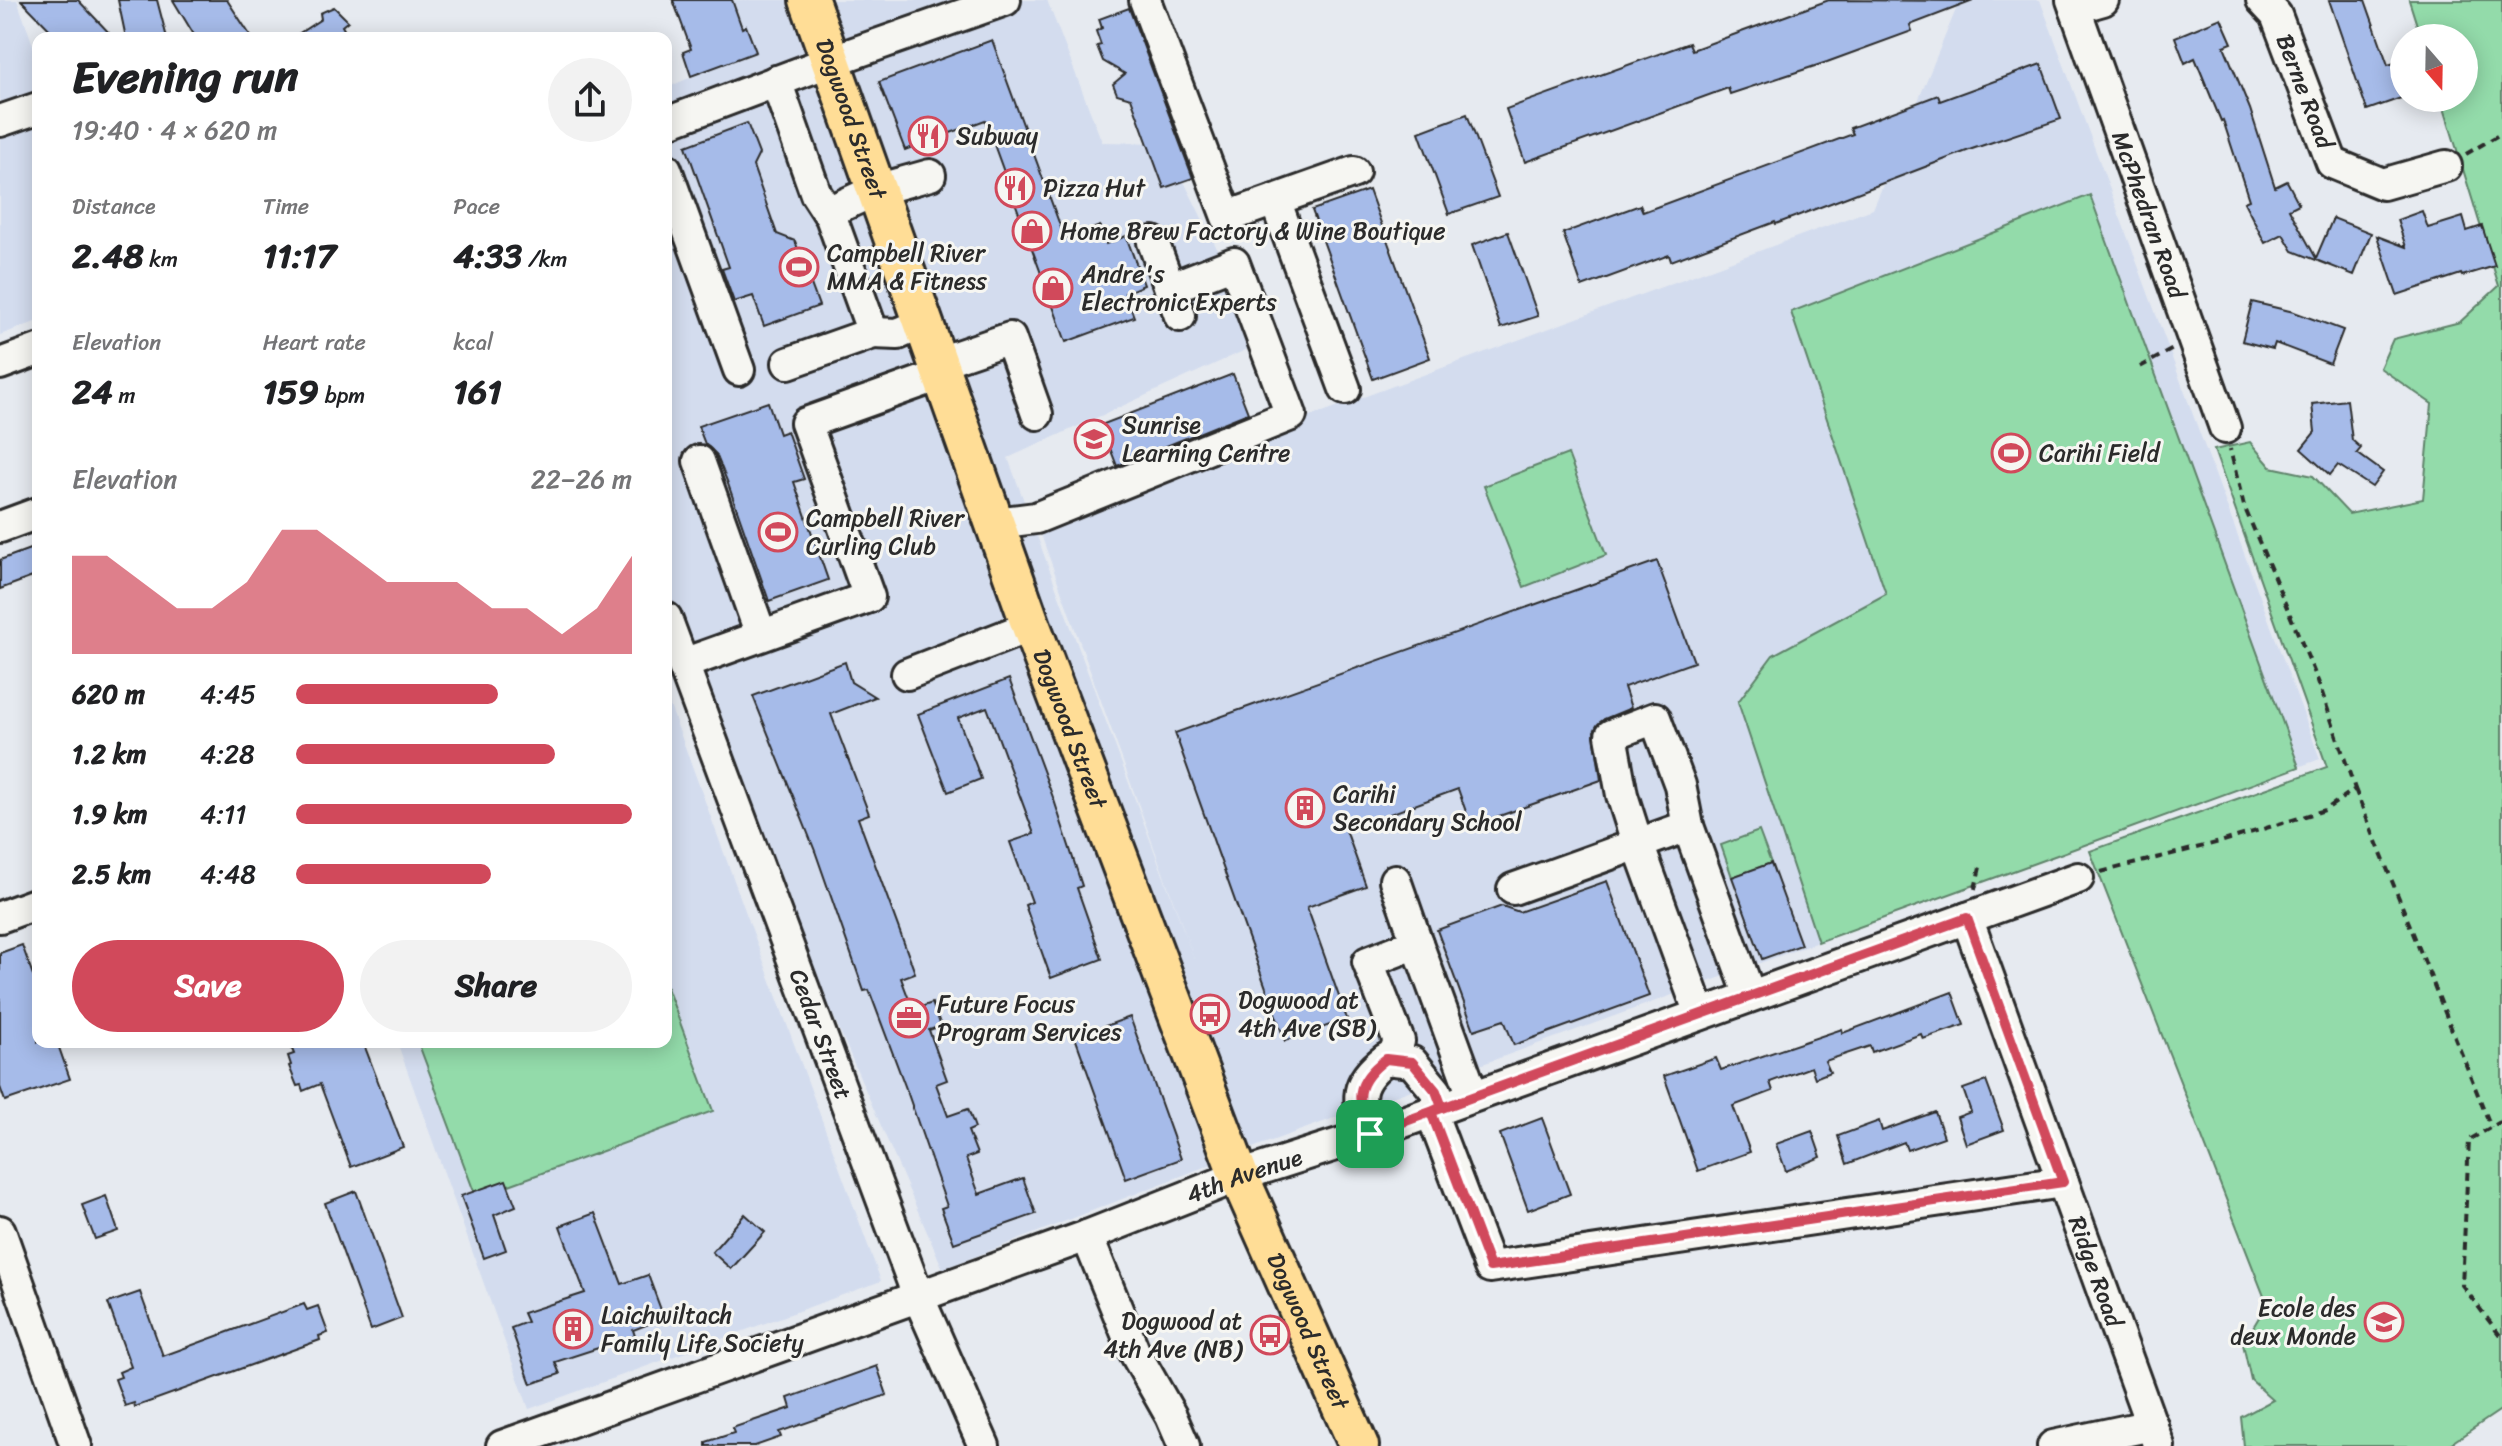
<!DOCTYPE html>
<meta charset="utf-8">
<style>
:root{--surface:#fff;--page:#f2f2f2;--text:#202124;--muted:#757577;--accent:#d1495b}
body{margin:0;font-family:Sriracha,sans-serif;background:var(--page);color:var(--text);height:100vh;display:flex;flex-direction:column;font-size:30px;white-space:nowrap}
*{box-sizing:border-box;margin:0}
p{font-size:26px;color:var(--muted)}
.icon{flex:none;width:44px;height:44px;fill:none;stroke:currentColor;stroke-width:2;stroke-linecap:round;stroke-linejoin:round}
.map{position:relative;flex:1;overflow:hidden}
.side{position:absolute;left:32px;top:32px;width:640px;height:1016px;display:flex;flex-direction:column;background:var(--surface);border-radius:16px;box-shadow:0 4px 20px #0003}
.side>*{flex:none}
.needle{width:52px;rotate:160deg}
.fabs{position:absolute;left:2390px;top:24px;display:grid;gap:16px}
.fabs a{display:grid;place-items:center;width:88px;height:88px;border-radius:50%;background:var(--surface);box-shadow:0 4px 20px #0003;font-size:40px}
.pin{position:absolute;display:grid;place-items:center;width:68px;height:68px;color:#fff;margin:-34px;border-radius:16px;box-shadow:0 4px 12px #0006}
.round{display:grid;place-items:center;flex:none;width:84px;height:84px;border-radius:42px;background:var(--page)}
.overview{display:flex;align-items:center;justify-content:space-between;height:136px;padding:0 40px}
h1{font-size:44px;font-weight:700;line-height:60px}
.metrics{display:grid;grid-template-columns:repeat(3,1fr);gap:12px;height:136px;padding:8px 40px}
.metrics div{display:grid;align-content:center}
.metrics b{font-size:34px;font-weight:700}
.metrics small{font-size:22px;font-weight:400}
.metrics p{font-size:22px}
.chart{height:224px;padding:16px 40px}
.chart p{display:flex;justify-content:space-between}
.chart svg{width:100%;height:144px;margin-top:8px;fill:var(--accent);opacity:.7}
.cta{display:flex;gap:16px;margin-top:auto;padding:16px 40px}
.cta a{flex:1;height:92px;border-radius:48px;background:var(--accent);color:#fff;font-size:32px;font-weight:700;line-height:92px;text-align:center}
.cta a+a{background:var(--page);color:var(--text)}
ul{padding:0 40px;list-style:none;font-size:26px}
li{display:grid;grid-template-columns:128px 96px 1fr;align-items:center;height:60px}
li i{height:20px;border-radius:10px;background:var(--accent)}
.map>svg:first-child{display:block}
.built{fill:#d3dcee}
.green{fill:#93dbaa;stroke:#5f836a;stroke-width:2}
.building{fill:#a6bbe9;stroke:#2b2b2b;stroke-width:2}
.lines{fill:none;stroke-linecap:round;stroke-linejoin:round}
.minor-casing{stroke:#2b2b2b;stroke-width:36}
.major-casing{stroke:#2b2b2b;stroke-width:44}
.path{stroke:#2b2b2b;stroke-width:4;stroke-dasharray:8 6;stroke-linecap:butt}
.minor{stroke:#f6f6f2;stroke-width:30}
.major{stroke:#ffdd96;stroke-width:38}
.route-casing{stroke:#fff;stroke-width:16}
.route{stroke:#d1495b;stroke-width:10}
.labels{text-anchor:middle;stroke-width:6;stroke-linejoin:round;paint-order:stroke}
.street-label{font-size:24px;fill:#2b2b2b;stroke:#f6f6f2}
.poi-label{font-size:24px;fill:#2b2b2b;stroke:#f6f6f2;text-anchor:start}
</style>
<div class="map">
<svg width="2502" height="1446" viewBox="0 0 2502 1446">
<rect width="100%" height="100%" fill="#e6eaf0"/>
<filter id="ink" filterUnits="userSpaceOnUse"><feTurbulence type="fractalNoise" baseFrequency=".0125" numOctaves="2"/><feDisplacementMap in="SourceGraphic" scale="16" xChannelSelector="R" yChannelSelector="G"/><feConvolveMatrix kernelMatrix="1 2 1 2 8 2 1 2 1" color-interpolation-filters="sRGB"/></filter>
<g filter="url(#ink)">
<!-- built -->
<g class="built">
<path d="M0,0H17L38,59V321L0,335Z"/>
<path d="M683,0H1047L1102,142L1165,143L1263,342L1008,458L1194,958L1035,518L1873,209L1960,0H2040L2320,759L1263,1144L943,1269L666,629V88L710,69Z"/>
<path d="M666,695L881,1281L529,1409L397,1042H666Z"/>
</g>
<!-- green -->
<g class="green">
<path d="M2409,0H2502V1409L2447,1446H2244L2241,1417L2273,1400L2251,1380L2243,1344L2267,1304L2090,851L2327,767L2214,450L2250,442L2271,467L2313,476L2349,514L2423,499L2432,404L2380,368L2393,339L2460,322L2499,286L2441,98H2464V38H2421Z"/>
<path d="M2090,195L2299,767L1818,942L1738,702L1773,655L1886,594L1791,312Z"/>
<path d="M1568,454L1606,555L1524,587L1484,486Z"/>
<path d="M1759,831L1771,863L1732,877L1721,845Z"/>
<path d="M666,985L713,1111L476,1197L418,1042H666Z"/>
</g>
<!-- building -->
<g class="building">
<path d="M21,0H78L114,38H58Z"/>
<path d="M118,0H157L167,38H126Z"/>
<path d="M173,0H227L252,38H196Z"/>
<path d="M673,0H732L742,28L746,26L756,52L691,76L683,52L691,49Z"/>
<path d="M1829,0L1973,1L1910,25L1912,31L1827,62L1730,94L1728,88L1525,162L1506,109L1689,43L1692,50Z"/>
<path d="M2329,0H2365L2388,65L2404,60V97L2367,110Z"/>
<path d="M334,7L348,21L342,26L349,38H292L321,19L320,13Z"/>
<path d="M1129,8L1193,178L1164,188L1131,98L1117,94L1113,84L1125,74L1103,61L1097,46L1101,45L1096,31L1102,28L1099,19Z"/>
<path d="M2221,18L2232,43L2224,46L2250,109L2275,187L2287,181L2299,204L2289,209L2316,258L2333,218L2371,233L2354,275L2293,251L2283,234L2265,243L2244,202L2249,200L2223,120L2221,121L2195,58L2185,63L2175,37Z"/>
<path d="M992,40L1065,239L1100,226L1106,244L1126,236L1144,285L1125,293L1134,317L1066,342L985,120L905,150L879,82Z"/>
<path d="M2041,64L2061,119L1972,149L1776,224L1775,222L1671,261L1669,255L1582,287L1563,233L1640,205L1643,212L1853,134L1850,128L1938,95L1940,101Z"/>
<path d="M1467,114L1498,197L1449,214L1419,132Z"/>
<path d="M747,123L759,154L753,166L777,234L795,241L819,306L764,326L753,296L734,302L722,269L729,267L686,146Z"/>
<path d="M1369,190L1430,358L1373,379L1312,210Z"/>
<path d="M2422,211L2428,228L2463,217L2467,231L2482,226L2495,266L2462,276L2461,274L2397,295L2377,236L2406,247L2397,220Z"/>
<path d="M1508,232L1538,316L1501,328L1472,245Z"/>
<path d="M2252,302L2294,312L2343,330L2330,364L2275,343L2273,349L2242,341Z"/>
<path d="M1233,374L1248,413L1117,466L1101,425Z"/>
<path d="M2347,400L2352,440L2361,448L2357,453L2383,472L2372,487L2338,465L2330,475L2301,449L2315,432L2312,404Z"/>
<path d="M768,402L779,434L787,431L804,479L794,482L828,580L769,601L727,481L716,454L705,444L698,426Z"/>
<path d="M38,546V575L0,589V560Z"/>
<path d="M1657,561L1694,662L1624,687L1631,708L1604,719L1594,731L1601,780L1471,826L1458,789L1346,830L1366,886L1307,907L1347,1019L1285,1041L1175,733Z"/>
<path d="M845,662L851,682L875,697L831,714L869,814L858,818L915,973L901,978L913,1010L932,1003L941,1026L929,1030L947,1080L936,1084L948,1116L968,1109L975,1128L968,1131L977,1154L966,1158L979,1194L1023,1178L1036,1214L954,1243L941,1208L947,1206L908,1094L869,990L864,991L815,851L753,696Z"/>
<path d="M1009,679L1054,800L1082,886L1077,888L1102,959L1051,978L1025,905L1032,902L1010,842L1034,834L987,707L958,718L981,779L948,792L918,714Z"/>
<path d="M1771,863L1801,945L1762,959L1732,877Z"/>
<path d="M1607,881L1649,996L1514,1045L1504,1020L1474,1030L1437,930L1502,906L1519,912Z"/>
<path d="M22,945L38,989V1042H57L70,1079L5,1101L0,1087V953Z"/>
<path d="M1952,992L1964,1025L1923,1039L1921,1034L1872,1052L1870,1046L1825,1061L1830,1072L1815,1078L1811,1067L1770,1082L1773,1091L1733,1106L1750,1152L1698,1171L1664,1076L1716,1058L1721,1070L1842,1029L1843,1033Z"/>
<path d="M1130,1017L1181,1159L1126,1179L1075,1037Z"/>
<path d="M289,1042H363L403,1147L351,1167L320,1084L303,1091L301,1085L297,1086L289,1066L291,1065L288,1056L294,1054Z"/>
<path d="M1986,1081L2004,1130L1966,1144L1957,1117L1971,1112L1963,1089Z"/>
<path d="M1935,1112L1944,1137L1907,1150L1904,1142L1847,1164L1838,1136L1879,1121L1882,1131Z"/>
<path d="M1542,1118L1570,1194L1528,1210L1500,1134Z"/>
<path d="M1812,1131L1821,1157L1786,1171L1776,1144Z"/>
<path d="M506,1180L516,1206L494,1215L506,1250L484,1258L461,1196Z"/>
<path d="M356,1191L402,1318L371,1330L325,1203Z"/>
<path d="M106,1196L118,1231L95,1239L82,1205Z"/>
<path d="M595,1213L622,1284L648,1275L664,1318L633,1330L635,1336L555,1362L560,1374L531,1384L511,1328L527,1322L523,1313L585,1293L560,1226Z"/>
<path d="M745,1214L765,1232L731,1269L712,1252Z"/>
<path d="M140,1292L163,1356L304,1304L307,1310L318,1306L328,1333L319,1336L320,1340L135,1407L134,1403L125,1406L115,1379L121,1377L119,1372L131,1367L108,1303Z"/>
<path d="M877,1366L887,1395L779,1432L781,1437L755,1446H706V1442L734,1433L732,1428L791,1408L788,1398Z"/>
</g>
<g class="lines">
<!-- minor casing -->
<g class="minor-casing">
<g id="minor">
<path d="M1145,0L1227,217L1354,172"/>
<path id="s1" d="M2072,0L2225,428"/>
<path id="s2" d="M2262,0L2276,15L2332,163L2383,184L2446,166"/>
<path d="M2075,8L2103,0"/>
<path d="M776,81L816,194L831,217L873,333L788,363"/>
<path d="M0,121L38,108"/>
<path d="M666,123L831,61L1005,0"/>
<path d="M666,169L739,370"/>
<path d="M1275,200L1345,389"/>
<path d="M828,212L876,190L930,175"/>
<path d="M1153,242L1170,288"/>
<path d="M873,333L898,334L923,323"/>
<path d="M937,363L1010,338L1037,414"/>
<path d="M0,364L38,350"/>
<path d="M699,461L761,635"/>
<path d="M995,523L1036,518L1291,415L1234,263L1170,288L1180,316"/>
<path d="M0,527L38,513"/>
<path id="s3" d="M666,618L918,1296L984,1446"/>
<path d="M683,664L869,597L806,423L943,374"/>
<path d="M907,674L1031,626"/>
<path d="M1688,826L1680,785L1655,718L1611,735L1622,795L1635,836L1700,1014"/>
<path d="M1395,880L1417,943"/>
<path d="M1513,889L1688,826L1750,996"/>
<path d="M0,917L38,903"/>
<path id="s4" d="M1967,918L2159,1446"/>
<path d="M1386,1059L1394,1054L1399,1041L1368,962L1417,943L1473,1096"/>
<path d="M1431,1112L1490,1267L2063,1182"/>
<path d="M1370,1134C1355,1099 1355,1082 1386,1059L1412,1062L1436,1091L1442,1107"/>
<path d="M0,1231L76,1446"/>
<path d="M1087,1236L1134,1351L1171,1416L1184,1446"/>
<path id="s5" d="M502,1446L1087,1236L1239,1176L1370,1134L2078,878"/>
<path d="M2053,1446L2152,1425"/>
</g>
</g>
<!-- major casing -->
<g class="major-casing">
<g id="major">
<path id="s6" d="M809,0L1031,626L1239,1176L1359,1446"/>
</g>
</g>
<!-- path -->
<g class="path">
<path d="M2466,154L2502,133"/>
<path d="M2140,367L2173,349"/>
<path d="M2355,789L2491,1127"/>
<path d="M2101,872L2220,842L2325,810L2355,789L2318,681L2244,506L2230,449"/>
<path d="M1975,889L1980,867"/>
<path d="M2502,1121L2469,1140L2462,1285L2502,1338"/>
</g>
<!-- minor -->
<use href="#minor" class="minor"/>
<!-- major -->
<use href="#major" class="major"/>
</g>
</g>
<g class="lines" filter="url(#ink)">
<!-- route casing -->
<g class="route-casing">
<path id="route" d="M1370,1134C1569,1062 1768,990 1967,918L2063,1182L1490,1267L1431,1112L1442,1107L1436,1091L1412,1062L1386,1059C1355,1082 1355,1099 1370,1134"/>
</g>
<!-- route -->
<use href="#route" class="route"/>
</g>
<!-- icons -->
<defs>
<g id="restaurant-ring" transform="scale(2)"><circle r="9.5" fill="#f6f6f2" stroke="#d1495b" stroke-width="1.5"/><path d="M-5-6h1v4h1v-4h1v4h1v-4h1v5L-1.5 .5V6h-2V.5L-5-1ZM5-6V6H3V1.5H1.5Q1.5-4 5-6Z" fill="#d1495b"/></g>
<g id="shop-ring" transform="scale(2)"><circle r="9.5" fill="#f6f6f2" stroke="#d1495b" stroke-width="1.5"/><path d="M-5-2.5h2.3a2.7 3.5 0 0 1 5.4 0H5L5.5 6h-11ZM-1.5-2.5h3a1.5 2.3 0 0 0-3 0Z" fill="#d1495b"/></g>
<g id="stadium-ring" transform="scale(2)"><circle r="9.5" fill="#f6f6f2" stroke="#d1495b" stroke-width="1.5"/><path d="M0-5a6.5 5 0 1 0 0 10a6.5 5 0 1 0 0-10ZM-3.5-1.8h7v3.6h-7Z" fill="#d1495b"/></g>
<g id="school-ring" transform="scale(2)"><circle r="9.5" fill="#f6f6f2" stroke="#d1495b" stroke-width="1.5"/><path d="M0-5L7-2L0 1L-7-2ZM-4 1L0 2.5L4 1V4Q0 6-4 4Z" fill="#d1495b"/></g>
<g id="building-ring" transform="scale(2)"><circle r="9.5" fill="#f6f6f2" stroke="#d1495b" stroke-width="1.5"/><path d="M-4-6H4V6H1V3H-1V6H-4ZM-2.5-4.3h1.7v1.8h-1.7ZM.8-4.3h1.7v1.8H.8ZM-2.5-1h1.7V.8h-1.7ZM.8-1h1.7V.8H.8Z" fill="#d1495b"/></g>
<g id="bus-ring" transform="scale(2)"><circle r="9.5" fill="#f6f6f2" stroke="#d1495b" stroke-width="1.5"/><path d="M-5-6H5V4H4V6H2V4H-2V6H-4V4H-5ZM-3.5-4V0h7V-4ZM-3.5 1.2v1.5H-2V1.2ZM2 1.2v1.5H3.5V1.2Z" fill="#d1495b"/></g>
<g id="office-ring" transform="scale(2)"><circle r="9.5" fill="#f6f6f2" stroke="#d1495b" stroke-width="1.5"/><path d="M-6-3h4V-5.5h4V-3h4V5H-6ZM-1-4.5V-3h2v-1.5ZM-6 0V1H6V0Z" fill="#d1495b"/></g>
</defs>
<g fill-rule="evenodd">
<use href="#restaurant-ring" x="928" y="136"/>
<use href="#restaurant-ring" x="1015" y="188"/>
<use href="#shop-ring" x="1032" y="231"/>
<use href="#stadium-ring" x="799" y="267"/>
<use href="#shop-ring" x="1053" y="288"/>
<use href="#school-ring" x="1094" y="439"/>
<use href="#stadium-ring" x="2011" y="453"/>
<use href="#stadium-ring" x="778" y="532"/>
<use href="#building-ring" x="1305" y="808"/>
<use href="#bus-ring" x="1210" y="1014"/>
<use href="#office-ring" x="909" y="1018"/>
<use href="#school-ring" x="2384" y="1322"/>
<use href="#building-ring" x="573" y="1329"/>
<use href="#bus-ring" x="1270" y="1335"/>
</g>
<g class="labels">
<!-- street labels -->
<g class="street-label">
<text dy="8" stroke="none"><textPath href="#s2" startOffset="102">Berne Road</textPath></text>
<text dy="8" stroke="none"><textPath href="#s6" startOffset="126">Dogwood Street</textPath></text>
<text dy="8" stroke="none"><textPath href="#s1" startOffset="228">McPhedran Road</textPath></text>
<text dy="8" stroke="none"><textPath href="#s6" startOffset="774">Dogwood Street</textPath></text>
<text dy="8" stroke="none"><textPath href="#s3" startOffset="444">Cedar Street</textPath></text>
<text dy="8" stroke="none"><textPath href="#s5" startOffset="790">4th Avenue</textPath></text>
<text dy="8" stroke="none"><textPath href="#s4" startOffset="376">Ridge Road</textPath></text>
<text dy="8" stroke="none"><textPath href="#s6" startOffset="1422">Dogwood Street</textPath></text>
</g>
<!-- poi labels -->
<g class="poi-label">
<text x="956" y="144">Subway</text>
<text x="1043" y="196">Pizza Hut</text>
<text x="1060" y="239">Home Brew Factory &amp; Wine Boutique</text>
<text x="827" y="261">Campbell River<tspan x="827" dy="28">MMA &amp; Fitness</tspan></text>
<text x="1081" y="282">Andre's<tspan x="1081" dy="28">Electronic Experts</tspan></text>
<text x="1122" y="433">Sunrise<tspan x="1122" dy="28">Learning Centre</tspan></text>
<text x="2039" y="461">Carihi Field</text>
<text x="806" y="526">Campbell River<tspan x="806" dy="28">Curling Club</tspan></text>
<text x="1333" y="802">Carihi<tspan x="1333" dy="28">Secondary School</tspan></text>
<text x="1238" y="1008">Dogwood at<tspan x="1238" dy="28">4th Ave (SB)</tspan></text>
<text x="937" y="1012">Future Focus<tspan x="937" dy="28">Program Services</tspan></text>
<text x="2356" y="1316" text-anchor="end">Ecole des<tspan x="2356" dy="28">deux Monde</tspan></text>
<text x="601" y="1323">Laichwiltach<tspan x="601" dy="28">Family Life Society</tspan></text>
<text x="1242" y="1329" text-anchor="end">Dogwood at<tspan x="1242" dy="28">4th Ave (NB)</tspan></text>
</g>
</g>
</svg>
<div class="fabs">
<a><svg class="needle" viewBox="-14 -14 28 28"><path d="M0-13l5 13h-10z" fill="#e53935"/><path d="M0 13l5-13h-10z" fill="#757577"/></svg></a>
</div>
<div class="pin" style="left:1370px;top:1134px;background:#1e9e55"><svg class="icon" aria-label="arrive" viewBox="0 0 24 24"><path d="M6 21V4h12l-3 4 3 4H6"/></svg></div>
<section class="side">
<div class="overview"><div><h1>Evening run</h1><p>19:40 · 4 × 620 m</p></div><a class="round"><svg class="icon" aria-label="share" viewBox="0 0 24 24"><path d="M12 15V3M7 8l5-5 5 5M5 13v7h14v-7"/></svg></a></div>
<div class="metrics">
<div><p>Distance</p><b>2.48<small> km</small></b></div>
<div><p>Time</p><b>11:17</b></div>
<div><p>Pace</p><b>4:33<small> /km</small></b></div>
</div>
<div class="metrics">
<div><p>Elevation</p><b>24<small> m</small></b></div>
<div><p>Heart rate</p><b>159<small> bpm</small></b></div>
<div><p>kcal</p><b>161</b></div>
</div>
<div class="chart"><p><span>Elevation</span>22–26 m</p>
<svg viewBox="0 0 160 44" preserveAspectRatio="none"><path d="M0 44V14L10 14L20 22L30 30L40 30L50 22L60 6L70 6L80 14L90 22L100 22L110 22L120 30L130 30L140 38L150 30L160 14V44z"/></svg>
</div>
<ul>
<li><b>620 m</b>4:45<i style="width:60%"></i></li>
<li><b>1.2 km</b>4:28<i style="width:77%"></i></li>
<li><b>1.9 km</b>4:11<i style="width:100%"></i></li>
<li><b>2.5 km</b>4:48<i style="width:58%"></i></li>
</ul>
<div class="cta"><a>Save</a><a>Share</a></div>
</section>
</div>
